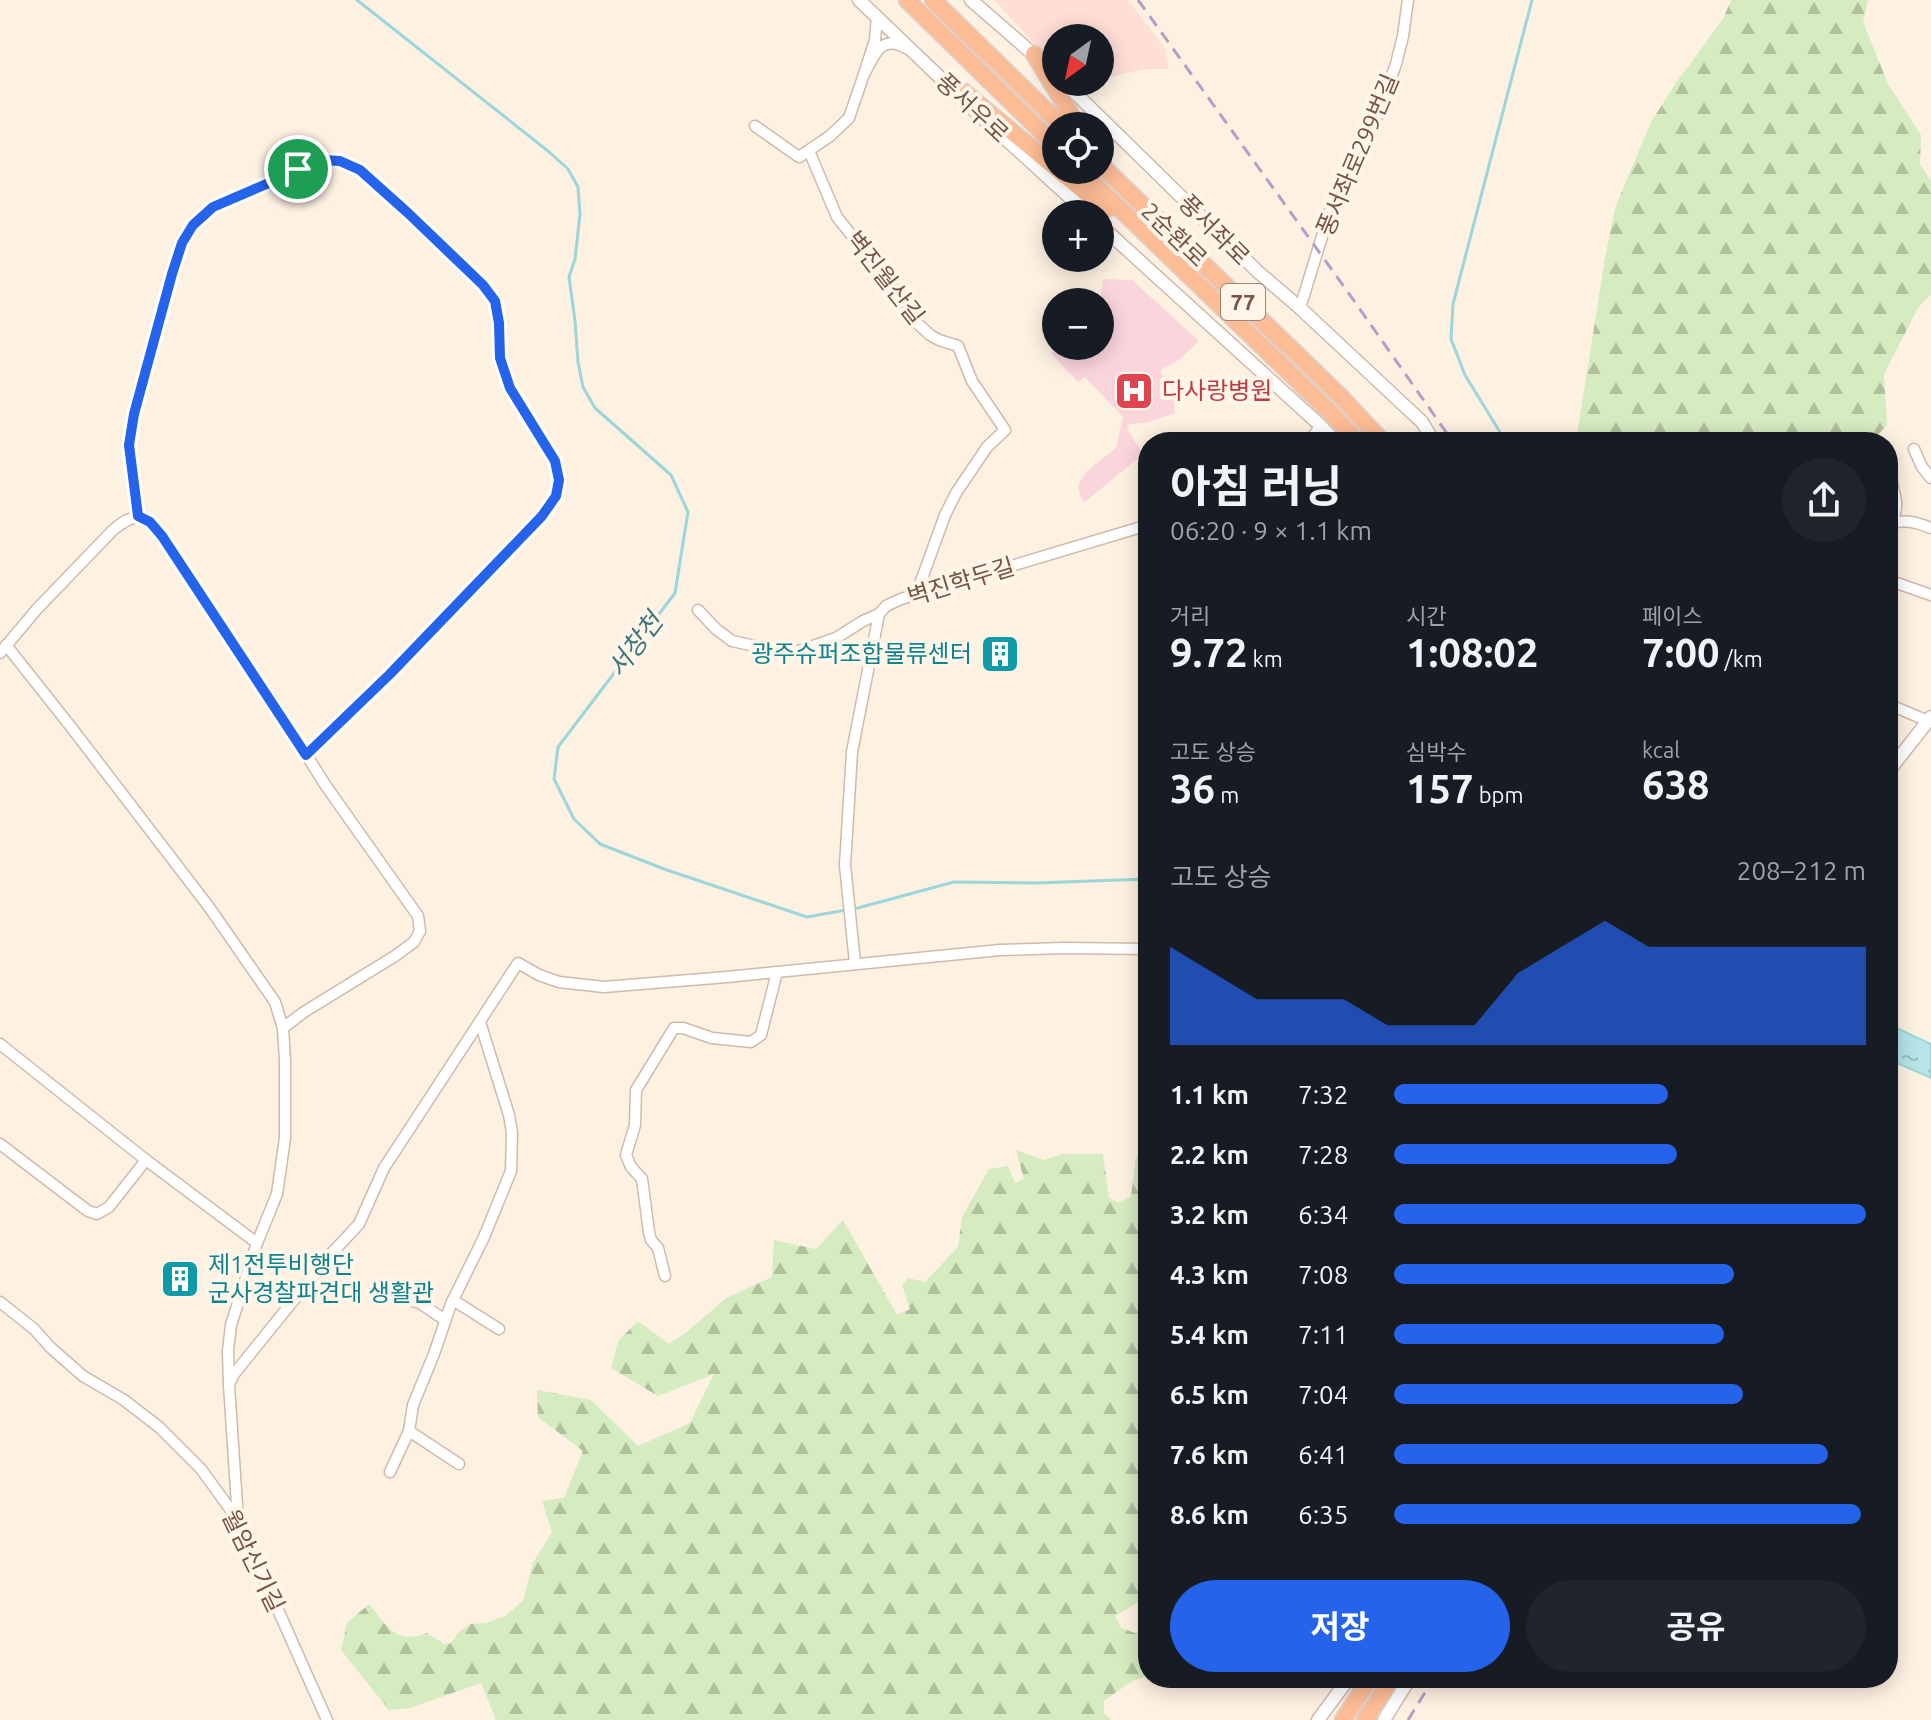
<!DOCTYPE html>
<html lang="ko">
<meta charset="utf-8">
<style>
:root{--surface:#171b24;--page:#20242c;--text:#f1f3f6;--muted:#9ea1a6;--accent:#2563eb}
body{margin:0;font-family:Ubuntu,"Noto Sans KR",sans-serif;background:var(--page);color:var(--text);height:100vh;display:flex;flex-direction:column;font-size:30px;white-space:nowrap}
*{box-sizing:border-box;margin:0}
p{font-size:26px;color:var(--muted)}
.icon{flex:none;width:44px;height:44px;fill:none;stroke:currentColor;stroke-width:2;stroke-linecap:round;stroke-linejoin:round}
.map{position:relative;flex:1;overflow:hidden}
.panel{position:absolute;left:1138px;top:432px;width:760px;height:1256px;display:flex;flex-direction:column;background:var(--surface);border-radius:32px;box-shadow:0 4px 20px #0003}
.panel>*{flex:none}
.needle{width:52px;rotate:213deg}
.fabs{position:absolute;left:1042px;top:24px;display:grid;gap:16px}
.fabs a{display:grid;place-items:center;width:72px;height:72px;border-radius:50%;background:var(--surface);box-shadow:0 4px 20px #0003;font-size:40px}
.pin{position:absolute;display:grid;place-items:center;width:68px;height:68px;color:#fff;margin:-34px;border:4px solid #fff;border-radius:50%;box-shadow:0 2px 8px #0007}
.round{display:grid;place-items:center;flex:none;width:84px;height:84px;border-radius:42px;background:var(--page)}
.overview{display:flex;align-items:center;justify-content:space-between;height:136px;padding:0 32px}
h1{font-size:44px;font-weight:700;line-height:60px}
.figures{display:grid;grid-template-columns:repeat(3,1fr);gap:12px;height:136px;padding:8px 32px}
.figures div{display:grid;align-content:center}
.figures b{font-size:40px;font-weight:700}
.figures small{font-size:22px;font-weight:400}
.figures p{font-size:22px}
.chart{height:224px;padding:16px 32px}
.chart p{display:flex;justify-content:space-between}
.chart svg{width:100%;height:144px;margin-top:8px;fill:var(--accent);opacity:.7}
.cta{display:flex;gap:16px;margin-top:auto;padding:16px 32px}
.cta a{flex:1;height:92px;border-radius:48px;background:var(--accent);color:#fff;font-size:32px;font-weight:700;line-height:92px;text-align:center}
.cta a+a{background:var(--page);color:var(--text)}
ul{padding:0 32px;list-style:none;font-size:26px}
li{display:grid;grid-template-columns:128px 96px 1fr;align-items:center;height:60px}
li i{height:20px;border-radius:10px;background:var(--accent)}
.map>svg:first-child{display:block}
.commercial{fill:#feded5}
.medical{fill:#fbd5dc}
.forest{fill:url(#forest-firs)}
.water{fill:url(#water-ripples);stroke:#9cd5da;stroke-width:2}
.lines{fill:none;stroke-linecap:round;stroke-linejoin:round}
.stream{stroke:#9cd5da;stroke-width:3}
.minor-casing{stroke:#d1b9ab;stroke-width:13}
.tertiary-casing{stroke:#d1b9ab;stroke-width:15}
.trunk-casing{stroke:#dbd3cf;stroke-width:19}
.minor{stroke:#fff;stroke-width:10}
.tertiary{stroke:#fff;stroke-width:12}
.trunk{stroke:#fcbc96;stroke-width:16}
.rail{stroke:#b2a0c7;stroke-width:3;stroke-dasharray:12 8;stroke-linecap:butt}
.route-casing{stroke:#fff;stroke-width:16}
.route{stroke:#2563eb;stroke-width:10}
.labels{text-anchor:middle;stroke-width:8;stroke-linejoin:round;paint-order:stroke}
.shield{fill:#fff5e9;stroke:#9f8478;stroke-width:2}
.shield-label{font-size:22px;font-weight:bold;fill:#765447}
.street-label{font-size:24px;fill:#765447;stroke:#fff5e9}
.health-label{font-size:24px;fill:#be3a42;stroke:#fff5e9;text-anchor:start}
.culture-label{font-size:24px;fill:#0d838f;stroke:#fff5e9;text-anchor:end}
.water-label{font-size:26px;font-style:italic;fill:#3a767c;stroke:#fff5e9}
</style>
<div class="map">
<svg width="1931" height="1720" viewBox="0 0 1931 1720">
<defs>
<pattern id="forest-firs" width="22" height="20" patternUnits="userSpaceOnUse" patternTransform="scale(2)"><rect width="22" height="20" fill="#d5ebc0"/><path d="M5 1l3.5 6h-7zM16 11l3.5 6h-7z" fill="#b1c19e"/></pattern>
<pattern id="water-ripples" width="26" height="14" patternUnits="userSpaceOnUse" patternTransform="scale(2)"><rect width="26" height="14" fill="#b6e4e7"/><path d="M2 4q2-2 4 0t4 0M15 11q2-2 4 0t4 0" fill="none" stroke="#99bbbd"/></pattern>
</defs>
<rect width="100%" height="100%" fill="#fdf1e2"/>
<!-- commercial -->
<path class="commercial" d="M994,0H1128L1165,48L1169,69H1145L1106,78L1094,91L1084,82H1100V38H1056V56L1049,49L1042,52Z"/>
<!-- medical -->
<path class="medical" d="M1103,279L1132,280L1199,341L1180,359L1160,370L1173,399L1175,413L1146,423L1129,424L1127,429L1143,454L1085,502L1081,498L1078,486L1086,472L1116,448L1123,417L1085,377L1078,382L1051,353L1058,346H1100V302Z"/>
<!-- forest -->
<g class="forest">
<path d="M1731,0H1868L1863,22L1888,84L1921,135L1920,164L1931,181V294L1918,308L1884,374L1887,425L1871,442H1576L1605,258L1615,208L1651,122L1676,83L1723,19Z"/>
<path d="M1016,1150L1043,1160L1063,1154H1103L1109,1198L1119,1203L1131,1196L1136,1157L1148,1154V1596L1115,1616L1121,1628L1141,1635L1148,1641V1676L1132,1681L1104,1701V1714L1112,1720H496L481,1683L410,1708L389,1710L341,1650L347,1623L369,1604C387,1626 395,1645 427,1633L444,1644L451,1643L458,1633L470,1624L486,1623L505,1616L523,1601L533,1563L552,1532L542,1501L564,1498L583,1451L538,1417L537,1390L591,1400L638,1446L690,1423L714,1374L658,1396L611,1368L618,1341L638,1321L669,1344L688,1331L726,1298L772,1277L774,1240L816,1249L843,1220L897,1315L910,1309L902,1285L908,1278L925,1282L958,1247L962,1217L989,1169L1008,1166L1015,1183L1024,1179Z"/>
</g>
<!-- water -->
<path class="water" d="M1888,1024L1931,1044V1078L1888,1059Z"/>
<g class="lines">
<!-- stream -->
<g class="stream">
<path d="M357,0L548,151L568,169L578,187L580,214L575,259L569,277L575,321L578,362L583,387L595,408L671,475L688,512L675,593L558,747L554,779L574,819L600,844L664,869L807,917L846,910"/>
<path d="M1506,442L1465,375L1451,339L1453,304L1532,0"/>
<path d="M854,909L954,882L1036,883L1148,879"/>
</g>
<!-- minor casing -->
<g class="minor-casing">
<g id="minor">
<path d="M877,17L875,40L864,74C875,55 880,34 906,48"/>
<path d="M755,126L799,157L830,136L849,118L864,74"/>
<path d="M809,151L837,217L908,306L917,323L930,335L939,340L958,346L972,381L1005,430L987,447L956,493L945,515L916,595"/>
<path d="M1300,308L1333,201L1378,114L1396,64L1403,36L1408,0"/>
<path d="M1308,442L1321,426"/>
<path d="M1914,449L1922,467L1931,478"/>
<path d="M1891,475C1893,499 1901,498 1892,523"/>
<path d="M138,516L129,445L134,414L172,274L182,243L193,225L213,207L322,160L340,161L360,170L408,213L483,285L495,301L499,323L500,358L510,388L555,461L559,480L556,496L542,516L390,674L306,755"/>
<path d="M1888,523C1907,520 1913,521 1931,528"/>
<path d="M1888,580L1931,595"/>
<path d="M698,610L716,629L732,641L779,651H799L836,638L863,621L879,614L886,606L901,599L1148,525"/>
<path d="M6,645L71,727L209,907L275,1002L283,1028L285,1061V1138L277,1194L257,1243L231,1325L228,1351L229,1383"/>
<path d="M0,653L37,609L113,530C136,511 143,514 162,536L273,702L326,786L418,916L420,931L414,942L395,956L304,1012L283,1028"/>
<path d="M1888,704L1928,721"/>
<path d="M855,963L845,865L852,752L879,614"/>
<path d="M0,1044L146,1160L257,1243"/>
<path d="M0,1144L88,1211L97,1214L109,1207L146,1160"/>
<path d="M665,1276L658,1248L651,1240L649,1232L642,1179L631,1167L626,1155L635,1125L636,1090L674,1028H683L712,1038L751,1042L761,1035L777,972"/>
<path d="M385,1288L395,1297L420,1303L445,1320"/>
<path d="M453,1300L499,1329"/>
<path d="M0,1302L34,1329L51,1348L83,1376L124,1400L159,1427L201,1469L238,1520L327,1720"/>
<path d="M409,1431L459,1464"/>
<path d="M390,1472L409,1431L413,1405L434,1354L451,1304L484,1237L511,1171L512,1133L509,1115L480,1022"/>
<path d="M238,1520L229,1385L234,1374L331,1254L359,1224L384,1168L518,963L539,975L559,982L604,987L727,977L1000,950L1064,948L1148,949"/>
</g>
</g>
<!-- tertiary casing -->
<g class="tertiary-casing">
<g id="tertiary">
<path d="M859,0L952,89"/>
<path d="M971,0L1056,74"/>
<path d="M1064,82L1257,271L1300,308L1422,422L1434,442"/>
<path d="M974,110L1088,214"/>
<path d="M1100,225L1321,426L1336,442"/>
<path d="M1888,772L1931,717"/>
<path d="M1318,1720L1349,1678"/>
<path d="M1384,1720L1410,1678"/>
</g>
</g>
<!-- trunk casing -->
<g class="trunk-casing">
<g id="trunk">
<path d="M907,0L1056,146"/>
<path d="M933,0L1062,126"/>
<path d="M1034,54L1078,126"/>
<path d="M946,84L964,92L1056,168"/>
<path d="M1100,164L1340,396L1383,442"/>
<path d="M1058,170L1107,209"/>
<path d="M1080,170L1332,414L1358,442"/>
<path d="M1343,1720L1370,1678"/>
<path d="M1365,1720L1392,1678"/>
</g>
</g>
<!-- minor -->
<use href="#minor" class="minor"/>
<!-- tertiary -->
<use href="#tertiary" class="tertiary"/>
<!-- trunk -->
<use href="#trunk" class="trunk"/>
<!-- rail -->
<g class="rail">
<path d="M1138,0L1345,288L1453,442"/>
<path d="M1408,1720L1434,1678"/>
</g>
</g>
<g class="lines">
<!-- route casing -->
<g class="route-casing">
<path id="route" d="M322,160L340,161L360,170L408,213L483,285L495,301L499,323L500,358L510,388L555,461L559,480L556,496L542,516L390,674L306,755L162,536L150,522L138,516L129,445L134,414L172,274L182,243L193,225L213,207Z"/>
</g>
<!-- route -->
<use href="#route" class="route"/>
</g>
<!-- icons -->
<defs>
<g id="hospital-square" transform="scale(2)"><rect x="-9" y="-9" width="18" height="18" rx="4" fill="#e0444e" stroke="#fff5e9"/><path d="M-5-5h3v3.5h4V-5h3V5h-3V1.5h-4V5h-3Z" fill="#fff"/></g>
<g id="building-square" transform="scale(2)"><rect x="-9" y="-9" width="18" height="18" rx="4" fill="#0f9aa8" stroke="#fff5e9"/><path d="M-4-6H4V6H1V3H-1V6H-4ZM-2.5-4.3h1.7v1.8h-1.7ZM.8-4.3h1.7v1.8H.8ZM-2.5-1h1.7V.8h-1.7ZM.8-1h1.7V.8H.8Z" fill="#fff"/></g>
</defs>
<g fill-rule="evenodd">
<use href="#hospital-square" x="1134" y="391"/>
<use href="#building-square" x="1000" y="654"/>
<use href="#building-square" x="180" y="1279"/>
</g>
<g class="labels">
<!-- shield labels -->
<rect class="shield" x="1221" y="284" width="44" height="36" rx="6"/>
<g class="shield-label">
<text x="1243" y="310">77</text>
</g>
<!-- street labels -->
<g class="street-label">
<text transform="translate(972 108) rotate(43)" y="8">풍서우로</text>
<text transform="translate(1358 155) rotate(-67)" y="8">풍서좌로299번길</text>
<text transform="translate(1214 230) rotate(45)" y="8">풍서좌로</text>
<text transform="translate(1174 235) rotate(44)" y="8">2순환로</text>
<text transform="translate(885 278) rotate(52)" y="8">벽진월산길</text>
<text transform="translate(961 582) rotate(-17)" y="8">벽진학두길</text>
<text transform="translate(253 1561) rotate(64)" y="8">월암신기길</text>
</g>
<!-- health labels -->
<g class="health-label">
<text x="1162" y="399">다사랑병원</text>
</g>
<!-- culture labels -->
<g class="culture-label">
<text x="972" y="662">광주슈퍼조합물류센터</text>
<text x="208" y="1273" text-anchor="start">제1전투비행단<tspan x="208" dy="28">군사경찰파견대 생활관</tspan></text>
</g>
<!-- water labels -->
<g class="water-label">
<text transform="translate(635 645) rotate(-53)" y="9">서창천</text>
</g>
</g>
</svg>
<div class="fabs">
<a><svg class="needle" viewBox="-14 -14 28 28"><path d="M0-13l5 13h-10z" fill="#e53935"/><path d="M0 13l5-13h-10z" fill="#9ea1a6"/></svg></a>
<a><svg class="icon" aria-label="locate" viewBox="0 0 24 24"><circle cx="12" cy="12" r="6"/><path d="M12 2v4M12 18v4M2 12h4M18 12h4"/></svg></a>
<a>+</a>
<a>−</a>
</div>
<div class="pin" style="left:298px;top:169px;background:#1e9e55"><svg class="icon" aria-label="arrive" viewBox="0 0 24 24"><path d="M6 21V4h12l-3 4 3 4H6"/></svg></div>
<section class="panel">
<div class="overview"><div><h1>아침 러닝</h1><p>06:20 · 9 × 1.1 km</p></div><a class="round"><svg class="icon" aria-label="share" viewBox="0 0 24 24"><path d="M12 15V3M7 8l5-5 5 5M5 13v7h14v-7"/></svg></a></div>
<div class="figures">
<div><p>거리</p><b>9.72<small> km</small></b></div>
<div><p>시간</p><b>1:08:02</b></div>
<div><p>페이스</p><b>7:00<small> /km</small></b></div>
</div>
<div class="figures">
<div><p>고도 상승</p><b>36<small> m</small></b></div>
<div><p>심박수</p><b>157<small> bpm</small></b></div>
<div><p>kcal</p><b>638</b></div>
</div>
<div class="chart"><p><span>고도 상승</span>208–212 m</p>
<svg viewBox="0 0 160 44" preserveAspectRatio="none"><path d="M0 44V14L10 22L20 30L30 30L40 30L50 38L60 38L70 38L80 22L90 14L100 6L110 14L120 14L130 14L140 14L150 14L160 14V44z"/></svg>
</div>
<ul>
<li><b>1.1 km</b>7:32<i style="width:58%"></i></li>
<li><b>2.2 km</b>7:28<i style="width:60%"></i></li>
<li><b>3.2 km</b>6:34<i style="width:100%"></i></li>
<li><b>4.3 km</b>7:08<i style="width:72%"></i></li>
<li><b>5.4 km</b>7:11<i style="width:70%"></i></li>
<li><b>6.5 km</b>7:04<i style="width:74%"></i></li>
<li><b>7.6 km</b>6:41<i style="width:92%"></i></li>
<li><b>8.6 km</b>6:35<i style="width:99%"></i></li>
</ul>
<div class="cta"><a>저장</a><a>공유</a></div>
</section>
</div>
